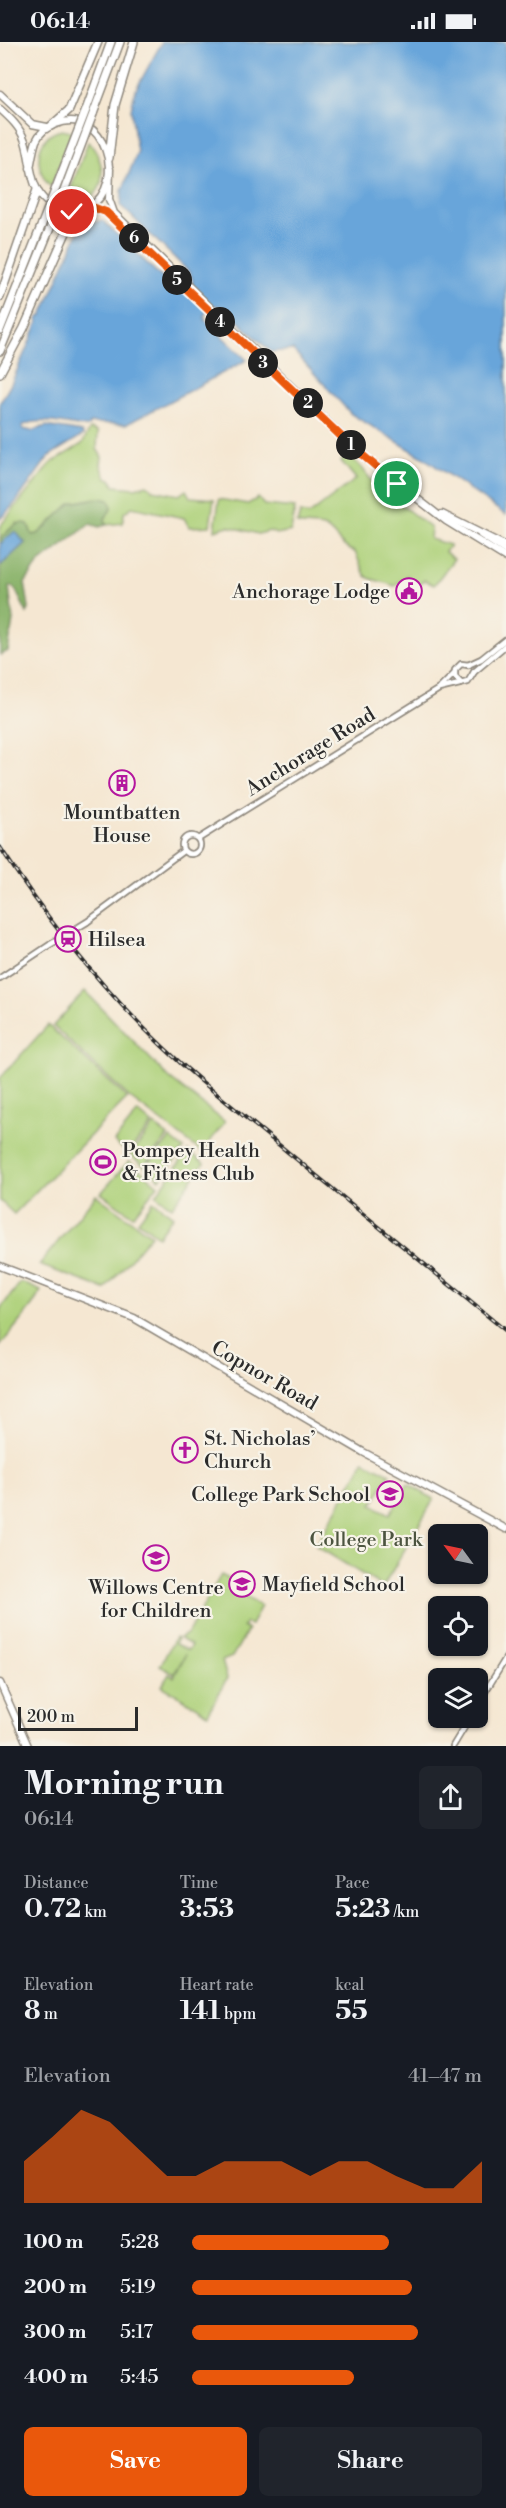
<!DOCTYPE html>
<meta charset="utf-8">
<style>
:root{--surface:#171b24;--page:#20242c;--text:#f1f3f6;--muted:#9ea1a6;--accent:#ea580c}
body{margin:0;font-family:"Libre Bodoni",serif;background:var(--page);color:var(--text);height:100vh;display:flex;flex-direction:column;font-size:22px;white-space:nowrap}
*{box-sizing:border-box;margin:0}
p{font-size:20px;color:var(--muted)}
.icon{flex:none;width:33px;height:33px;fill:none;stroke:currentColor;stroke-width:2;stroke-linecap:round;stroke-linejoin:round}
.map{position:relative;height:1704px;overflow:hidden}
.drawer{display:flex;flex-direction:column;background:var(--surface);flex:1}
.drawer>*{flex:none}
.needle{width:39px;rotate:303deg}
.buttons{position:absolute;left:428px;top:1482px;display:grid;gap:12px}
.buttons a{display:grid;place-items:center;width:60px;height:60px;border-radius:9px;background:var(--surface);box-shadow:0 2px 4px #0004;font-size:30px}
.scale{position:absolute;left:18px;bottom:15px;width:120px;box-sizing:border-box;padding-left:6px;border:3px solid #2b2b2b;border-top:0;font-size:16px;line-height:21px;white-space:nowrap;color:#2b2b2b;-webkit-text-stroke:4px #f7f3e8;paint-order:stroke}
.pin{position:absolute;display:grid;place-items:center;width:51px;height:51px;color:#fff;margin:-26px;border:3px solid #fff;border-radius:50%;box-shadow:0 2px 6px #0007}
.km{position:absolute;width:30px;height:30px;margin:-15px;border-radius:50%;background:#222;color:#fff;font-size:16px;line-height:30px;text-align:center}
.round{display:grid;place-items:center;flex:none;width:63px;height:63px;border-radius:9px;background:var(--page)}
.overview{display:flex;align-items:center;justify-content:space-between;height:102px;padding:0 24px}
h1{font-size:33px;font-weight:800;line-height:45px}
.figures{display:grid;grid-template-columns:repeat(3,1fr);gap:9px;height:102px;padding:6px 24px}
.figures div{display:grid;align-content:center}
.figures b{font-size:26px;font-weight:800}
.figures small{font-size:16px;font-weight:400}
.figures p{font-size:16px}
.chart{height:168px;padding:12px 24px}
.chart p{display:flex;justify-content:space-between}
.chart svg{width:100%;height:108px;margin-top:6px;fill:var(--accent);opacity:.7}
.cta{display:flex;gap:12px;margin-top:auto;padding:12px 24px}
.cta a{flex:1;height:69px;border-radius:9px;background:var(--accent);color:#fff;font-size:24px;font-weight:800;line-height:69px;text-align:center}
.cta a+a{background:var(--page);color:var(--text)}
ul{padding:0 24px;list-style:none;font-size:20px}
li{display:grid;grid-template-columns:96px 72px 1fr;align-items:center;height:45px}
li i{height:15px;border-radius:8px;background:var(--accent)}
.status{display:flex;justify-content:space-between;align-items:center;height:42px;padding:0 30px;background:var(--surface);direction:ltr}
.status svg{height:16px;fill:currentColor}
.map>svg:first-child{display:block}
.green{fill:#aed17a;stroke:#6c7e52;stroke-width:1.5}
.forest{fill:#8ab36a;stroke:#5a6f4a;stroke-width:1.5}
.water{fill:#68a5da;stroke:#4a6882;stroke-width:1.5}
.lines{fill:none;stroke-linecap:round;stroke-linejoin:round}
.tertiary-casing{stroke:#90897e;stroke-width:8}
.primary-casing{stroke:#90897e;stroke-width:9}
.trunk-casing{stroke:#90897e;stroke-width:10}
.tertiary{stroke:#fff;stroke-width:4.5}
.primary{stroke:#fff;stroke-width:6}
.trunk{stroke:#fff;stroke-width:7}
.rail-casing{stroke:#2b2b2b;stroke-width:4}
.rail{stroke:#f7f3e8;stroke-width:1.5;stroke-dasharray:4.5;stroke-linecap:butt}
.tertiary-bridge-casing{stroke:#90897e;stroke-width:8;stroke-linecap:butt}
.trunk-bridge-casing{stroke:#90897e;stroke-width:10;stroke-linecap:butt}
.tertiary-bridge{stroke:#fff;stroke-width:4.5}
.trunk-bridge{stroke:#fff;stroke-width:7}
.route-casing{stroke:#fff;stroke-width:12}
.route{stroke:#ea580c;stroke-width:8}
.labels{text-anchor:middle;stroke-width:4.5;stroke-linejoin:round;paint-order:stroke}
.poi-label{font-size:20px;fill:#2b2b2b;stroke:#f7f3e8;text-anchor:start}
.street-label{font-size:20px;fill:#2b2b2b;stroke:#f7f3e8}
.park-label{font-size:20px;fill:#4c543f;stroke:#f7f3e8}
</style>
<div class="status"><b>06:14</b><svg viewBox="0 0 49 12"><path d="M0 12V9h3v3zM5 12V6h3v6zM10 12V3h3v9zM15 12V0h3v12zM26 1h20v11H26zM47 4h2v5h-2z"/></svg></div>
<div class="map">
<svg width="506" height="1704" viewBox="0 0 506 1704">
<rect width="100%" height="100%" fill="#f7f3e8"/>
<filter id="ink" filterUnits="userSpaceOnUse"><feTurbulence type="fractalNoise" baseFrequency=".0167" numOctaves="2"/><feDisplacementMap in="SourceGraphic" scale="12" xChannelSelector="R" yChannelSelector="G"/><feConvolveMatrix kernelMatrix="1 2 1 2 8 2 1 2 1" color-interpolation-filters="sRGB"/></filter>
<filter id="wash" filterUnits="userSpaceOnUse"><feTurbulence type="fractalNoise" baseFrequency=".008" numOctaves="4" result="noise"/><feDisplacementMap in="SourceGraphic" scale="24" xChannelSelector="R" yChannelSelector="G"/><feGaussianBlur stdDeviation="1.35" result="paint"/><feColorMatrix in="noise" values="0 0 0 0 0 0 0 0 0 0 0 0 0 0 0 0 0 1.4 0 .05"/><feComposite in="paint" operator="in"/></filter>
<g filter="url(#wash)">
<rect width="100%" height="100%" fill="#f5e7d2"/>
<!-- green -->
<g class="green">
<path d="M62,88L72,90L51,145C33,129 34,93 62,88Z"/>
<path d="M88,100C106,116 109,153 82,160L85,154L83,152L77,160L67,157Z"/>
<path d="M90,387L98,390L97,407L102,415L101,423L106,436L111,437L114,444L135,446L147,443L153,448L179,453L186,448L190,455L214,457L210,484L189,485L184,476L132,465L124,471L123,481L106,483L105,477L112,465L96,456L71,461L38,492L32,493L29,484L17,481L0,497V484L51,421L82,402Z"/>
<path d="M348,412L362,426L374,442L431,486L430,497L450,503L445,510L454,517L434,543L424,538L415,548L410,544L408,546L402,541L408,533L395,544C360,532 370,544 355,510C339,505 334,488 323,485C315,483 306,484 297,482L300,471L309,473L356,437L341,419Z"/>
<path d="M258,456L264,463L295,466L291,489L276,492L270,489L258,492L228,484L215,488L219,457L248,462Z"/>
<path d="M85,949L169,1036L225,1080L202,1110L130,1056L53,984Z"/>
<path d="M48,983L127,1056L14,1172L0,1159V1036Z"/>
<path d="M138,1070L152,1082L128,1111L114,1100Z"/>
<path d="M154,1083L168,1094L144,1124L130,1113Z"/>
<path d="M170,1096L184,1107L160,1137L146,1125Z"/>
<path d="M188,1109L204,1121L172,1165L156,1153Z"/>
<path d="M129,1119L158,1143L133,1174L101,1151Z"/>
<path d="M96,1153L151,1193L105,1247L39,1223Z"/>
<path d="M153,1159L173,1174L158,1194L138,1179Z"/>
<path d="M21,1240L41,1249L32,1264L0,1304V1267Z"/>
<path d="M364,1419L390,1432L372,1463L390,1472L408,1442L434,1457L383,1545L316,1504Z"/>
<path d="M221,1533L242,1543L238,1551L261,1564L251,1583L246,1581L243,1585L248,1588L232,1615L222,1619L227,1636L208,1672L162,1644L169,1632L174,1635L186,1612L174,1632L160,1624L175,1596L177,1597L175,1602L188,1608L191,1603L179,1596L187,1592Z"/>
</g>
<!-- forest -->
<path class="forest" d="M100,456L109,458L112,465L105,477L106,483L99,485L90,482L38,522L25,541L29,566L27,571L15,547L12,544L9,545L13,578L8,609L0,613V524L25,501L0,502V497C8,490 16,477 28,482L32,493L38,492L71,461Z"/>
<!-- water -->
<g class="water">
<path d="M162,0H506V473L421,414L351,372L293,308L271,310L223,265L214,263L205,272V278L247,318L127,382L90,381L88,385C68,384 41,374 22,384L23,387L32,389L46,384L82,390L83,393L49,414L16,460L0,477V361L11,342L38,280L37,277L42,273L78,191L89,182L102,178L174,247L181,250L193,240L190,231L121,164L122,149L137,111L131,68L135,49Z"/>
<path d="M15,489L25,501L0,524V502Z"/>
</g>
</g>
<g filter="url(#ink)">
<g class="lines">
<!-- tertiary casing -->
<g class="tertiary-casing">
<g id="tertiary">
<path d="M480,493L506,510"/>
<path d="M468,623L481,617L506,597"/>
<path d="M474,630L506,603"/>
<path d="M461,641L455,635V628L461,622L469,623"/>
<path d="M441,645L454,632"/>
<circle cx="191" cy="803" r="9"/>
<path d="M198,797L439,647L468,640L474,630"/>
<path d="M87,880L183,809"/>
<path d="M0,936L51,902"/>
<path d="M477,1663L506,1616"/>
<path d="M453,1704L470,1676"/>
</g>
</g>
<!-- primary casing -->
<g class="primary-casing">
<g id="primary">
<path d="M0,52L32,82L47,85"/>
<path d="M0,67C10,76 20,85 25,99C32,121 29,147 49,162C60,171 77,172 89,165C129,142 104,63 56,82C47,85 40,90 36,99C33,108 32,117 30,126"/>
<path d="M110,127L109,157L114,171L360,412L446,479L506,516"/>
<path d="M87,167H99L108,172L255,313"/>
<path d="M442,472L506,504"/>
<path d="M0,1224L134,1276L363,1410L506,1487"/>
<path d="M0,1641L28,1704"/>
</g>
</g>
<!-- trunk casing -->
<g class="trunk-casing">
<g id="trunk">
<path d="M86,68L111,0"/>
<path d="M93,72L120,0"/>
<path d="M51,84L69,68L98,0"/>
<path d="M109,116L115,63L134,0"/>
<path d="M0,255L37,148"/>
<path d="M0,288L42,182"/>
<path d="M0,309L50,186"/>
<path d="M0,331L24,286L68,186L83,168"/>
</g>
</g>
<!-- tertiary -->
<use href="#tertiary" class="tertiary"/>
<!-- primary -->
<use href="#primary" class="primary"/>
<!-- trunk -->
<use href="#trunk" class="trunk"/>
<!-- rail casing -->
<g class="rail-casing">
<path id="rail" d="M0,805C56,892 122,972 201,1039L506,1289"/>
</g>
<!-- rail -->
<use href="#rail" class="rail"/>
<!-- tertiary-bridge casing -->
<g class="tertiary-bridge-casing">
<path id="tertiary-bridge" d="M51,902L87,880"/>
</g>
<!-- trunk-bridge casing -->
<g class="trunk-bridge-casing">
<g id="trunk-bridge">
<path d="M42,182L86,68"/>
<path d="M50,186L93,72"/>
</g>
</g>
<!-- tertiary-bridge -->
<use href="#tertiary-bridge" class="tertiary-bridge"/>
<!-- trunk-bridge -->
<use href="#trunk-bridge" class="trunk-bridge"/>
</g>
</g>
<g class="lines" filter="url(#ink)">
<!-- route casing -->
<g class="route-casing">
<path id="route" d="M72,170L95,166L106,170L348,401L397,442"/>
</g>
<!-- route -->
<use href="#route" class="route"/>
</g>
<!-- icons -->
<defs>
<g id="civic-ring" transform="scale(1.35)"><circle r="9.5" fill="#f7f3e8" stroke="#b5179e" stroke-width="1.5"/><path d="M-.6-6.5H3V-4.5H.6V-3L4-1V1h2V6H-6V1h2V-1L-.6-3ZM-1.2 2.5V6h2.4V2.5Z" fill="#b5179e"/></g>
<g id="building-ring" transform="scale(1.35)"><circle r="9.5" fill="#f7f3e8" stroke="#b5179e" stroke-width="1.5"/><path d="M-4-6H4V6H1V3H-1V6H-4ZM-2.5-4.3h1.7v1.8h-1.7ZM.8-4.3h1.7v1.8H.8ZM-2.5-1h1.7V.8h-1.7ZM.8-1h1.7V.8H.8Z" fill="#b5179e"/></g>
<g id="station-ring" transform="scale(1.35)"><circle r="9.5" fill="#f7f3e8" stroke="#b5179e" stroke-width="1.5"/><path d="M-3-6H3Q5-6 5-4V2Q5 4 3 4L4.5 6H3L1.5 4h-3L-3 6H-4.5L-3 4Q-5 4-5 2V-4Q-5-6-3-6ZM-3.5-4v3h7v-3ZM-3.5 1v1.5H-2V1ZM2 1v1.5H3.5V1Z" fill="#b5179e"/></g>
<g id="stadium-ring" transform="scale(1.35)"><circle r="9.5" fill="#f7f3e8" stroke="#b5179e" stroke-width="1.5"/><path d="M0-5a6.5 5 0 1 0 0 10a6.5 5 0 1 0 0-10ZM-3.5-1.8h7v3.6h-7Z" fill="#b5179e"/></g>
<g id="church-ring" transform="scale(1.35)"><circle r="9.5" fill="#f7f3e8" stroke="#b5179e" stroke-width="1.5"/><path d="M-1.2-6h2.4v3.5h3.3v2.4h-3.3V6h-2.4V-.1h-3.3v-2.4h3.3Z" fill="#b5179e"/></g>
<g id="school-ring" transform="scale(1.35)"><circle r="9.5" fill="#f7f3e8" stroke="#b5179e" stroke-width="1.5"/><path d="M0-5L7-2L0 1L-7-2ZM-4 1L0 2.5L4 1V4Q0 6-4 4Z" fill="#b5179e"/></g>
</defs>
<g fill-rule="evenodd">
<use href="#civic-ring" x="409" y="549"/>
<use href="#building-ring" x="122" y="741"/>
<use href="#station-ring" x="68" y="897"/>
<use href="#stadium-ring" x="103" y="1120"/>
<use href="#church-ring" x="185" y="1408"/>
<use href="#school-ring" x="390" y="1452"/>
<use href="#school-ring" x="156" y="1516"/>
<use href="#school-ring" x="242" y="1542"/>
</g>
<g class="labels">
<!-- poi labels -->
<g class="poi-label">
<text x="390" y="556" text-anchor="end">Anchorage Lodge</text>
<text x="122" y="777" text-anchor="middle">Mountbatten<tspan x="122" dy="23">House</tspan></text>
<text x="88" y="904">Hilsea</text>
<text x="122" y="1115">Pompey Health<tspan x="122" dy="23">&amp; Fitness Club</tspan></text>
<text x="204" y="1403">St. Nicholas’<tspan x="204" dy="23">Church</tspan></text>
<text x="370" y="1459" text-anchor="end">College Park School</text>
<text x="262" y="1549">Mayfield School</text>
<text x="156" y="1552" text-anchor="middle">Willows Centre<tspan x="156" dy="23">for Children</tspan></text>
</g>
<!-- street labels -->
<g class="street-label">
<text transform="translate(310 709) rotate(-32)" y="7">Anchorage Road</text>
<text transform="translate(265 1333) rotate(30)" y="7">Copnor Road</text>
</g>
<!-- park labels -->
<g class="park-label">
<text x="366" y="1504">College Park</text>
</g>
</g>
</svg>
<div class="buttons">
<a><svg class="needle" viewBox="-14 -14 28 28"><path d="M0-13l5 13h-10z" fill="#e53935"/><path d="M0 13l5-13h-10z" fill="#9ea1a6"/></svg></a>
<a><svg class="icon" aria-label="locate" viewBox="0 0 24 24"><circle cx="12" cy="12" r="6"/><path d="M12 2v4M12 18v4M2 12h4M18 12h4"/></svg></a>
<a><svg class="icon" aria-label="layers" viewBox="0 0 24 24"><path d="M12 4l9 5-9 5-9-5zM3 14l9 5 9-5"/></svg></a>
</div>
<div class="scale">200 m</div>
<div class="pin" style="left:397px;top:442px;background:#1e9e55"><svg class="icon" aria-label="arrive" viewBox="0 0 24 24"><path d="M6 21V4h12l-3 4 3 4H6"/></svg></div>
<div class="pin" style="left:72px;top:170px;background:#d93025"><svg class="icon" aria-label="check" viewBox="0 0 24 24"><path d="M5 12l5 5 9-10"/></svg></div>
<b class="km" style="left:351px;top:403px">1</b>
<b class="km" style="left:308px;top:361px">2</b>
<b class="km" style="left:263px;top:321px">3</b>
<b class="km" style="left:220px;top:280px">4</b>
<b class="km" style="left:177px;top:238px">5</b>
<b class="km" style="left:134px;top:196px">6</b>
</div>
<section class="drawer">
<div class="overview"><div><h1>Morning run</h1><p>06:14</p></div><a class="round"><svg class="icon" aria-label="share" viewBox="0 0 24 24"><path d="M12 15V3M7 8l5-5 5 5M5 13v7h14v-7"/></svg></a></div>
<div class="figures">
<div><p>Distance</p><b>0.72<small> km</small></b></div>
<div><p>Time</p><b>3:53</b></div>
<div><p>Pace</p><b>5:23<small> /km</small></b></div>
</div>
<div class="figures">
<div><p>Elevation</p><b>8<small> m</small></b></div>
<div><p>Heart rate</p><b>141<small> bpm</small></b></div>
<div><p>kcal</p><b>55</b></div>
</div>
<div class="chart"><p><span>Elevation</span>41–47 m</p>
<svg viewBox="0 0 160 44" preserveAspectRatio="none"><path d="M0 44V27L10 17L20 6L30 11L40 22L50 33L60 33L70 27L80 27L90 27L100 33L110 27L120 27L130 33L140 38L150 38L160 27V44z"/></svg>
</div>
<ul>
<li><b>100 m</b>5:28<i style="width:68%"></i></li>
<li><b>200 m</b>5:19<i style="width:76%"></i></li>
<li><b>300 m</b>5:17<i style="width:78%"></i></li>
<li><b>400 m</b>5:45<i style="width:56%"></i></li>
</ul>
<div class="cta"><a>Save</a><a>Share</a></div>
</section>
